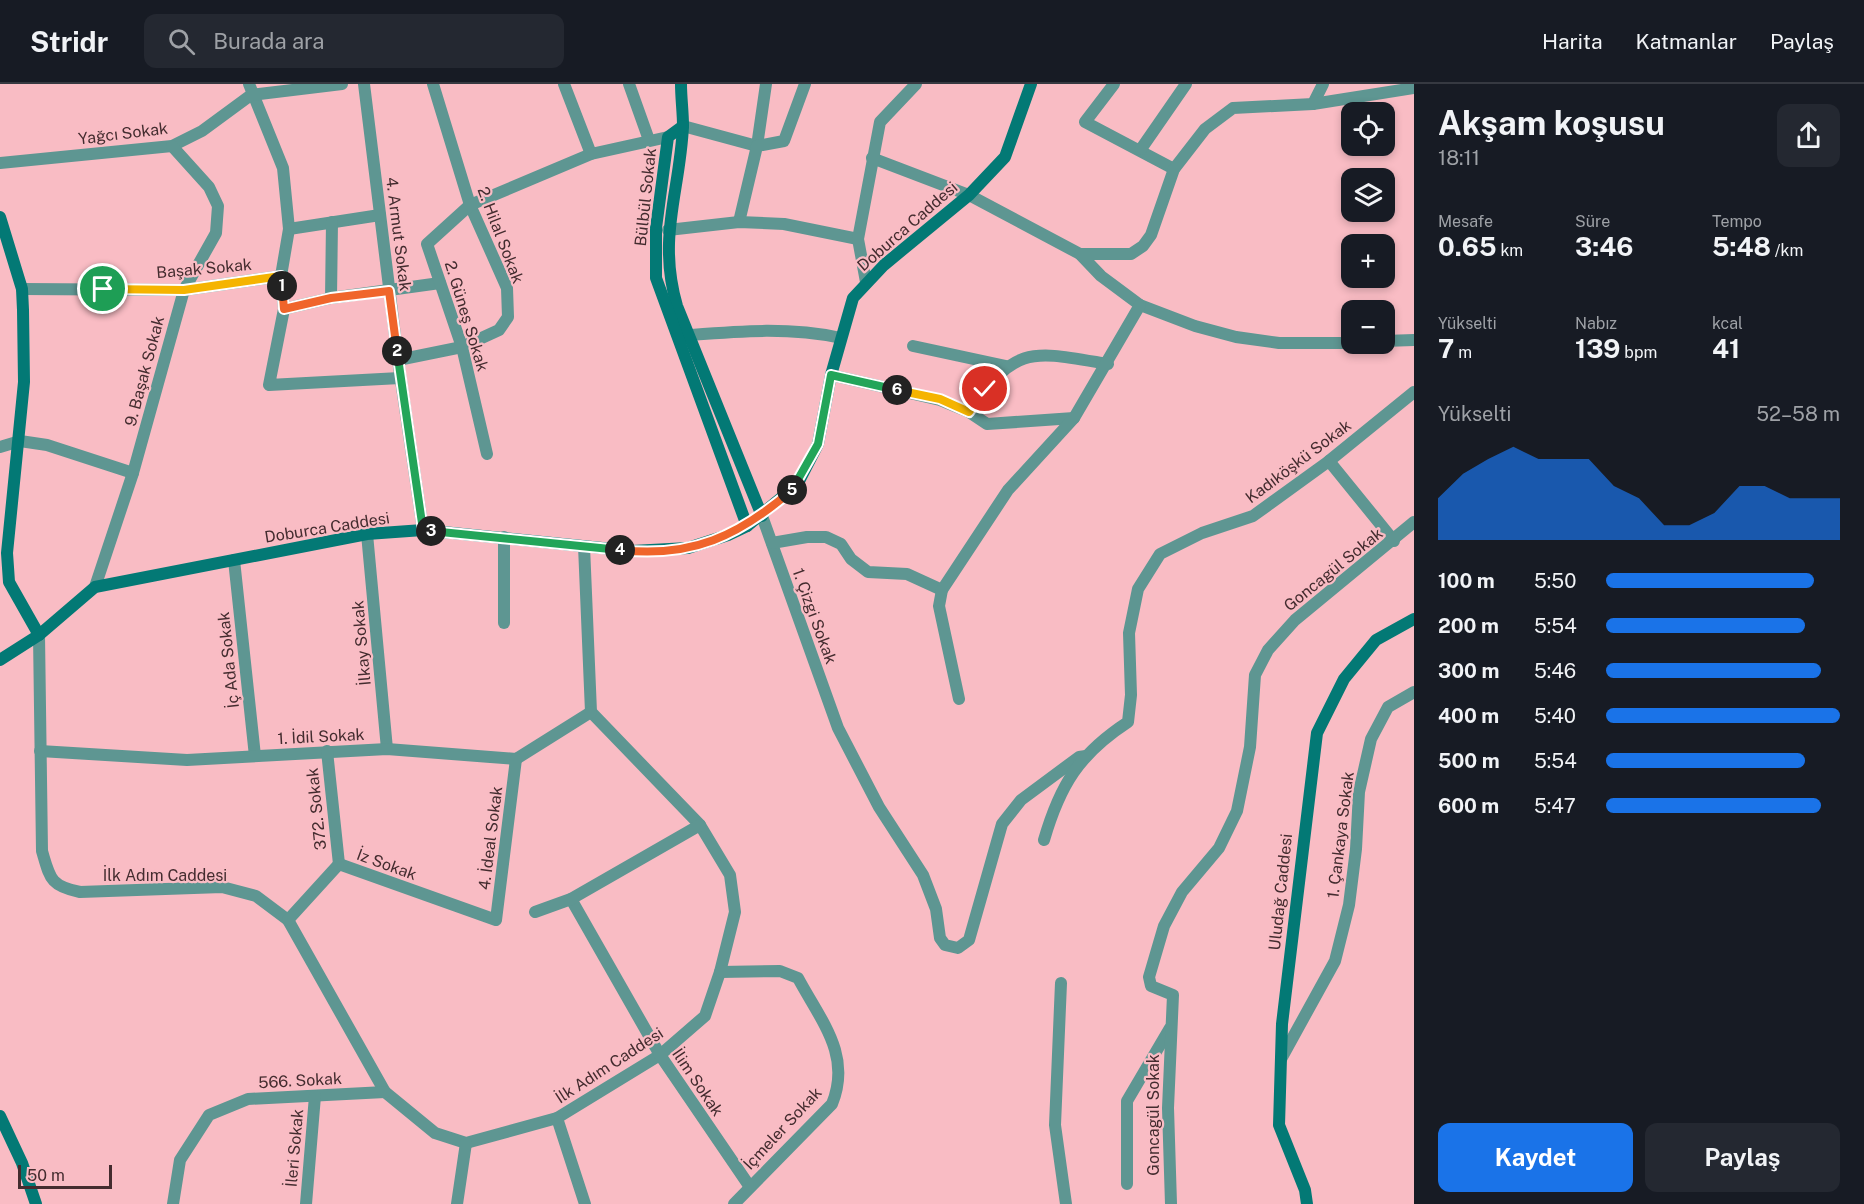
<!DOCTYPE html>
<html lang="tr">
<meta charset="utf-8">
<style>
:root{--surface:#171b24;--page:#242831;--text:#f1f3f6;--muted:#9ea1a6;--line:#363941;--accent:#1a73e8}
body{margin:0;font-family:"Public Sans",sans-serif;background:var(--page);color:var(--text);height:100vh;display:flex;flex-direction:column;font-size:22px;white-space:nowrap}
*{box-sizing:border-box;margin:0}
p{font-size:20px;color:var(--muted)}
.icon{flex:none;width:33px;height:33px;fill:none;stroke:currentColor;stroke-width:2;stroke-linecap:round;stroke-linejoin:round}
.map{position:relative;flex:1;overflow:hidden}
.side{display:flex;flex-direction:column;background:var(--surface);width:450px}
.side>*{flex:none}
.tools{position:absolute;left:1341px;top:18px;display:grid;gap:12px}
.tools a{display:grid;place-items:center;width:54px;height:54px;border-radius:12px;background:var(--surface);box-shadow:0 3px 9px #0003;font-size:30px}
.scale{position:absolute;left:18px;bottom:15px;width:94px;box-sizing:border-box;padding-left:6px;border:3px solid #442c2f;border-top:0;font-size:16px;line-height:21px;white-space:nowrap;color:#442c2f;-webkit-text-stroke:4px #f9bcc4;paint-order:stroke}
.pin{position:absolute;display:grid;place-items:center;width:51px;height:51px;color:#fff;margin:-26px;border:3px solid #fff;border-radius:50%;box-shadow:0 2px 6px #0007}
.km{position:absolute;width:30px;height:30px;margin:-15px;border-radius:50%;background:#222;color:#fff;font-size:16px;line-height:30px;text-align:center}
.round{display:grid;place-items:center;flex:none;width:63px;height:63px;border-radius:12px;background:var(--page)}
.headline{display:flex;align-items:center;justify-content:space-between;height:102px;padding:0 24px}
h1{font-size:33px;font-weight:700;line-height:45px}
.metrics{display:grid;grid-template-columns:repeat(3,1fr);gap:9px;height:102px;padding:6px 24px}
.metrics div{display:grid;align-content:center}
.metrics b{font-size:26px;font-weight:700}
.metrics small{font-size:16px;font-weight:400}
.metrics p{font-size:16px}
.chart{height:168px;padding:12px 24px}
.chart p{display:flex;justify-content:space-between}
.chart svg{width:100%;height:108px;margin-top:6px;fill:var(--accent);opacity:.7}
.cta{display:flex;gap:12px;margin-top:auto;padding:12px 24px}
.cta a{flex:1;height:69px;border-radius:12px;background:var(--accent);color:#fff;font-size:24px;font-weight:700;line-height:69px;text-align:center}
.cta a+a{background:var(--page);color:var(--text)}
ul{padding:0 24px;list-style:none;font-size:20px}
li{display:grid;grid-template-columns:96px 72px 1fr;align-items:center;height:45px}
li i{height:15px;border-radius:8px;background:var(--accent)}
header{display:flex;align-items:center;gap:36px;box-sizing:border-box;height:84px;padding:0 30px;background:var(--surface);border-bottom:2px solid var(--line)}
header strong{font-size:28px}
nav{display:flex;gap:33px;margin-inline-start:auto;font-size:21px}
.search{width:420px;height:54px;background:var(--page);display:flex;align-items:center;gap:15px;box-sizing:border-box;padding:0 21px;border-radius:12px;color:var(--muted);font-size:22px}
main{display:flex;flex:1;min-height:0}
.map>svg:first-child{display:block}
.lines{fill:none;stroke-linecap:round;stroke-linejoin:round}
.street{stroke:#5e9692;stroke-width:12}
.secondary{stroke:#037975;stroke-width:12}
.split-1-casing{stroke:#fff;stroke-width:12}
.split-2-casing{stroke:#fff;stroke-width:12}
.split-3-casing{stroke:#fff;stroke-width:12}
.split-4-casing{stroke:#fff;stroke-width:12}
.split-5-casing{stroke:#fff;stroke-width:12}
.split-6-casing{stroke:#fff;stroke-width:12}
.split-7-casing{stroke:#fff;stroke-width:12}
.split-1{stroke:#f5b400;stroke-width:8}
.split-2{stroke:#f0652b;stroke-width:8}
.split-3{stroke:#22a559;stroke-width:8}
.split-4{stroke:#22a559;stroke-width:8}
.split-5{stroke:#f0652b;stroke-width:8}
.split-6{stroke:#22a559;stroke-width:8}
.split-7{stroke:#f5b400;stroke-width:8}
.labels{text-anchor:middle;stroke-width:4.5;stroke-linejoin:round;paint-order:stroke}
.street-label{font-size:16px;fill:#442c2f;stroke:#f9bcc4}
</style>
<header>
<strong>Stridr</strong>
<div class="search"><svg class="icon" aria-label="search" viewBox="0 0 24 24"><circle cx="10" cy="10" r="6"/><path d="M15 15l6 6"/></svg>Burada ara</div>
<nav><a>Harita</a><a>Katmanlar</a><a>Paylaş</a></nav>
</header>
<main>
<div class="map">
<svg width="1414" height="1120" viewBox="0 0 1414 1120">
<rect width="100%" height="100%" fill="#f9bcc4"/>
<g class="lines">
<!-- street -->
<g class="street">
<path d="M249,0L283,84L289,145L281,192L284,225L269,301L400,294"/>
<path d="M364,0L398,276L423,446"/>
<path d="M564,0L591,70"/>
<path d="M629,0L649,56"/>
<path d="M1114,0L1085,38L1174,85"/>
<path d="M1313,20L1323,0"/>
<path d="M683,42L757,62L766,0"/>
<path d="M1141,65L1186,0"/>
<path d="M872,74L969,111L1080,170L1101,192L1140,221L1195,242L1236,253L1279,259H1352"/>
<path d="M0,79L172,62L202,47L251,11L342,0"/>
<path d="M739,138L757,62L784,57L805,0"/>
<path d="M289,145L380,131"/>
<path d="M668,146L739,138L784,140L858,155"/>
<path d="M1080,170H1131L1143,162L1151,151L1174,85L1205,45L1233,24L1313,20L1414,4"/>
<path d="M866,198L858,155L880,38L916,0"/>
<path d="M22,205L184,206L281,192"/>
<path d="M331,214L332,138"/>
<path d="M284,225L331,214L440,199"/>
<path d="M682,254L690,251C741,247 790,243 841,254"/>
<path d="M1384,257L1414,256"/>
<path d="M913,262L1006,282"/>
<path d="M398,276L462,263L499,246L508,233L507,204L470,121L433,0"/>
<path d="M831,291L940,316L969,328L987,340L1074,334"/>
<path d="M969,328C1016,260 1031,267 1108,280"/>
<path d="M0,363L20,357L47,361L133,389"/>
<path d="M487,370L462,263L427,160L470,121L591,70L668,53"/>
<path d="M1329,377L1394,457"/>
<path d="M762,432L838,644L879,723L923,791L936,825L940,854L945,861L958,864L969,856L1002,740L1021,716L1079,673L1086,672"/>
<path d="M367,450L387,665"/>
<path d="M772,459L807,453H826L841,460L851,475L868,488L907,490L942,506"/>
<path d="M234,476L255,672"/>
<path d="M95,503L133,389L184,206L216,149L218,122L209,103L172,62"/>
<path d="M504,539V453"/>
<path d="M39,551L42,767C50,794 50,802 80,808L222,803L256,812L288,836L385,1008L435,1049L466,1059L557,1034L660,971L705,932L720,888L735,828L730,791L700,741L591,628L584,462"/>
<path d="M959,615L939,522L942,506L1008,406L1074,334L1140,221"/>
<path d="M40,667L187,676L387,665L516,675L591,628"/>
<path d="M327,667L339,780"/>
<path d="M1044,756C1060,701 1079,670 1128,638L1131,611L1129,549L1138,505L1160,470L1202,449L1253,432L1329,377L1414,308"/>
<path d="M571,815L660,971L750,1103"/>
<path d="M535,828L571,815L700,741"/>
<path d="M288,836L339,780L496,836L516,675"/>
<path d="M720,888L780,887L798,894C821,937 852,971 832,1020L734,1120"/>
<path d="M1061,899L1055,1041L1066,1120"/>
<path d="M1281,975L1335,877L1349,821L1356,765L1359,708L1371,655L1388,623L1414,608"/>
<path d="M557,1034L585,1120"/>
<path d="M1127,1100V1017L1170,944"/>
<path d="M173,1120L180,1076L209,1031L248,1015L385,1008"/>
<path d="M306,1120L315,1012"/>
<path d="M457,1120L466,1059"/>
<path d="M1171,1120L1168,1024L1173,911L1151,902L1149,893L1164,842L1182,808L1219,764L1237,727L1250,663L1255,591L1268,566L1295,536L1414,438"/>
</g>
<!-- secondary -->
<g class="secondary">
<path d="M681,0C681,14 683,28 683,42C680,108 657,153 677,222L762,432"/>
<path d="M683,42L668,53L656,144V194L747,442"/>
<path d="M0,133L22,205L23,226L24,298L7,469L9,498L39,551"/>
<path d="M0,576L39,551L95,503L367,450L423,446L632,467L688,464L728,451L747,442L797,401L818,360L831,291L853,214L884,181L969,111L1005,73L1031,0"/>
<path d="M0,1032L22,1079L36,1120"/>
<path d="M1307,1120L1305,1106L1279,1041L1282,940L1317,649L1344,595L1376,556L1414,535"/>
</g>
</g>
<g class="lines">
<!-- split-1 casing -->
<g class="split-1-casing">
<path id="split-1" d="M103,205L184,206L281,192L282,202"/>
</g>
<!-- split-2 casing -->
<g class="split-2-casing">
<path id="split-2" d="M282,202L284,225L331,214L389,207L397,267"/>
</g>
<!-- split-3 casing -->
<g class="split-3-casing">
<path id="split-3" d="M397,267L423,446L431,447"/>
</g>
<!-- split-4 casing -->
<g class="split-4-casing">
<path id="split-4" d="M431,447L620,466"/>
</g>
<!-- split-5 casing -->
<g class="split-5-casing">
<path id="split-5" d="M620,466C692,474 739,452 792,406"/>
</g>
<!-- split-6 casing -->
<g class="split-6-casing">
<path id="split-6" d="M792,406L818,360L831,291L897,306"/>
</g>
<!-- split-7 casing -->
<g class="split-7-casing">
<path id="split-7" d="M897,306L940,315L969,328L985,305"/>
</g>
<!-- split-1 -->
<use href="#split-1" class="split-1"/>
<!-- split-2 -->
<use href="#split-2" class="split-2"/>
<!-- split-3 -->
<use href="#split-3" class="split-3"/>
<!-- split-4 -->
<use href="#split-4" class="split-4"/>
<!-- split-5 -->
<use href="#split-5" class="split-5"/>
<!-- split-6 -->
<use href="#split-6" class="split-6"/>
<!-- split-7 -->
<use href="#split-7" class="split-7"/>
</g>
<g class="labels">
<!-- street labels -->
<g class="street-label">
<text transform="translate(123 49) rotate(-7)" y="6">Yağcı Sokak</text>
<text transform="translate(645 113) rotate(-84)" y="6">Bülbül Sokak</text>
<text transform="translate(907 142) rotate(-41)" y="6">Doburca Caddesi</text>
<text transform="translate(399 150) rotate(83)" y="6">4. Armut Sokak</text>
<text transform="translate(501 151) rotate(69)" y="6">2. Hilal Sokak</text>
<text transform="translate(204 184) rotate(-5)" y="6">Başak Sokak</text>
<text transform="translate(467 232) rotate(73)" y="6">2. Güneş Sokak</text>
<text transform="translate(144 287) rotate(-75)" y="6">9. Başak Sokak</text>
<text transform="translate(1298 377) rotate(-37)" y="6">Kadıköşkü Sokak</text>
<text transform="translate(327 443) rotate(-9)" y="6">Doburca Caddesi</text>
<text transform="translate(1333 485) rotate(-39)" y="6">Goncagül Sokak</text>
<text transform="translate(815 532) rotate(70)" y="6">1. Çizgi Sokak</text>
<text transform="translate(361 559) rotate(-95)" y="6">İlkay Sokak</text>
<text transform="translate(228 576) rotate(-96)" y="6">İç Ada Sokak</text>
<text transform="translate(321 652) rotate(-3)" y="6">1. İdil Sokak</text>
<text transform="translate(316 725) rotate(-96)" y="6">372. Sokak</text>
<text transform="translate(1340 751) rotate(-83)" y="6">1. Çankaya Sokak</text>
<text transform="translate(490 754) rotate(-83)" y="6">4. İdeal Sokak</text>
<text transform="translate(387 780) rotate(20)" y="6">İz Sokak</text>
<text x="165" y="797">İlk Adım Caddesi</text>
<text transform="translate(1280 808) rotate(-84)" y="6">Uludağ Caddesi</text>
<text transform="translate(609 981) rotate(-33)" y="6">İlk Adım Caddesi</text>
<text transform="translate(300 996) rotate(-3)" y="6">566. Sokak</text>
<text transform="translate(698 998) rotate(56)" y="6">İlim Sokak</text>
<text transform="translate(1153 1031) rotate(-90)" y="6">Goncagül Sokak</text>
<text transform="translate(782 1044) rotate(-47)" y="6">İçmeler Sokak</text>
<text transform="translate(294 1064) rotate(-85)" y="6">İleri Sokak</text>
</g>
</g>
</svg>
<div class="tools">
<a><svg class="icon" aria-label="locate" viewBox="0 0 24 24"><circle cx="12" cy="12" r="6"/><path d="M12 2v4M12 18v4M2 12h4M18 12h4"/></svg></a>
<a><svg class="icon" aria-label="layers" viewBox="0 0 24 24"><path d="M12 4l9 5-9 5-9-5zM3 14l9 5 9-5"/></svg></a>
<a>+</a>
<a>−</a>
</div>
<div class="scale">50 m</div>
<div class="pin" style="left:103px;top:205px;background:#1e9e55"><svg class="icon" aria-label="arrive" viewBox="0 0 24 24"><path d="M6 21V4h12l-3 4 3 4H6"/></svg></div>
<div class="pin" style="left:985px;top:305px;background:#d93025"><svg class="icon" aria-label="check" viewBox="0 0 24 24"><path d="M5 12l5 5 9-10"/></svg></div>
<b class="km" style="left:282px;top:202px">1</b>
<b class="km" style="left:397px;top:267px">2</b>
<b class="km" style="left:431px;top:447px">3</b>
<b class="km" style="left:620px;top:466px">4</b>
<b class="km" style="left:792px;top:406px">5</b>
<b class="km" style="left:897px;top:306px">6</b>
</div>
<section class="side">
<div class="headline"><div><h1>Akşam koşusu</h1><p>18:11</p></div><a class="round"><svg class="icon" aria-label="share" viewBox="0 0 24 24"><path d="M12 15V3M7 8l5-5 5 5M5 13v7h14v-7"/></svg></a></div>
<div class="metrics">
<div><p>Mesafe</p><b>0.65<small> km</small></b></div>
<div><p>Süre</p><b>3:46</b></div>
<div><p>Tempo</p><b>5:48<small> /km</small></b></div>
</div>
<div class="metrics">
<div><p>Yükselti</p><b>7<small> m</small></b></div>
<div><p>Nabız</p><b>139<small> bpm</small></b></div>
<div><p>kcal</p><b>41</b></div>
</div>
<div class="chart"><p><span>Yükselti</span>52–58 m</p>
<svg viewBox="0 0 160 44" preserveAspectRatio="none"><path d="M0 44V27L10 17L20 11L30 6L40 11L50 11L60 11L70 22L80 27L90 38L100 38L110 33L120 22L130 22L140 27L150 27L160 27V44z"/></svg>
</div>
<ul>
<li><b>100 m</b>5:50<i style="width:89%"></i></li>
<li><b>200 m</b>5:54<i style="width:85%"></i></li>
<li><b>300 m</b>5:46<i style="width:92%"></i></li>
<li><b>400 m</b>5:40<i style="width:100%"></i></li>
<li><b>500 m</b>5:54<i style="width:85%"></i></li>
<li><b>600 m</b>5:47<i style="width:92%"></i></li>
</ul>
<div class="cta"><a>Kaydet</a><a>Paylaş</a></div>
</section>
</main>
